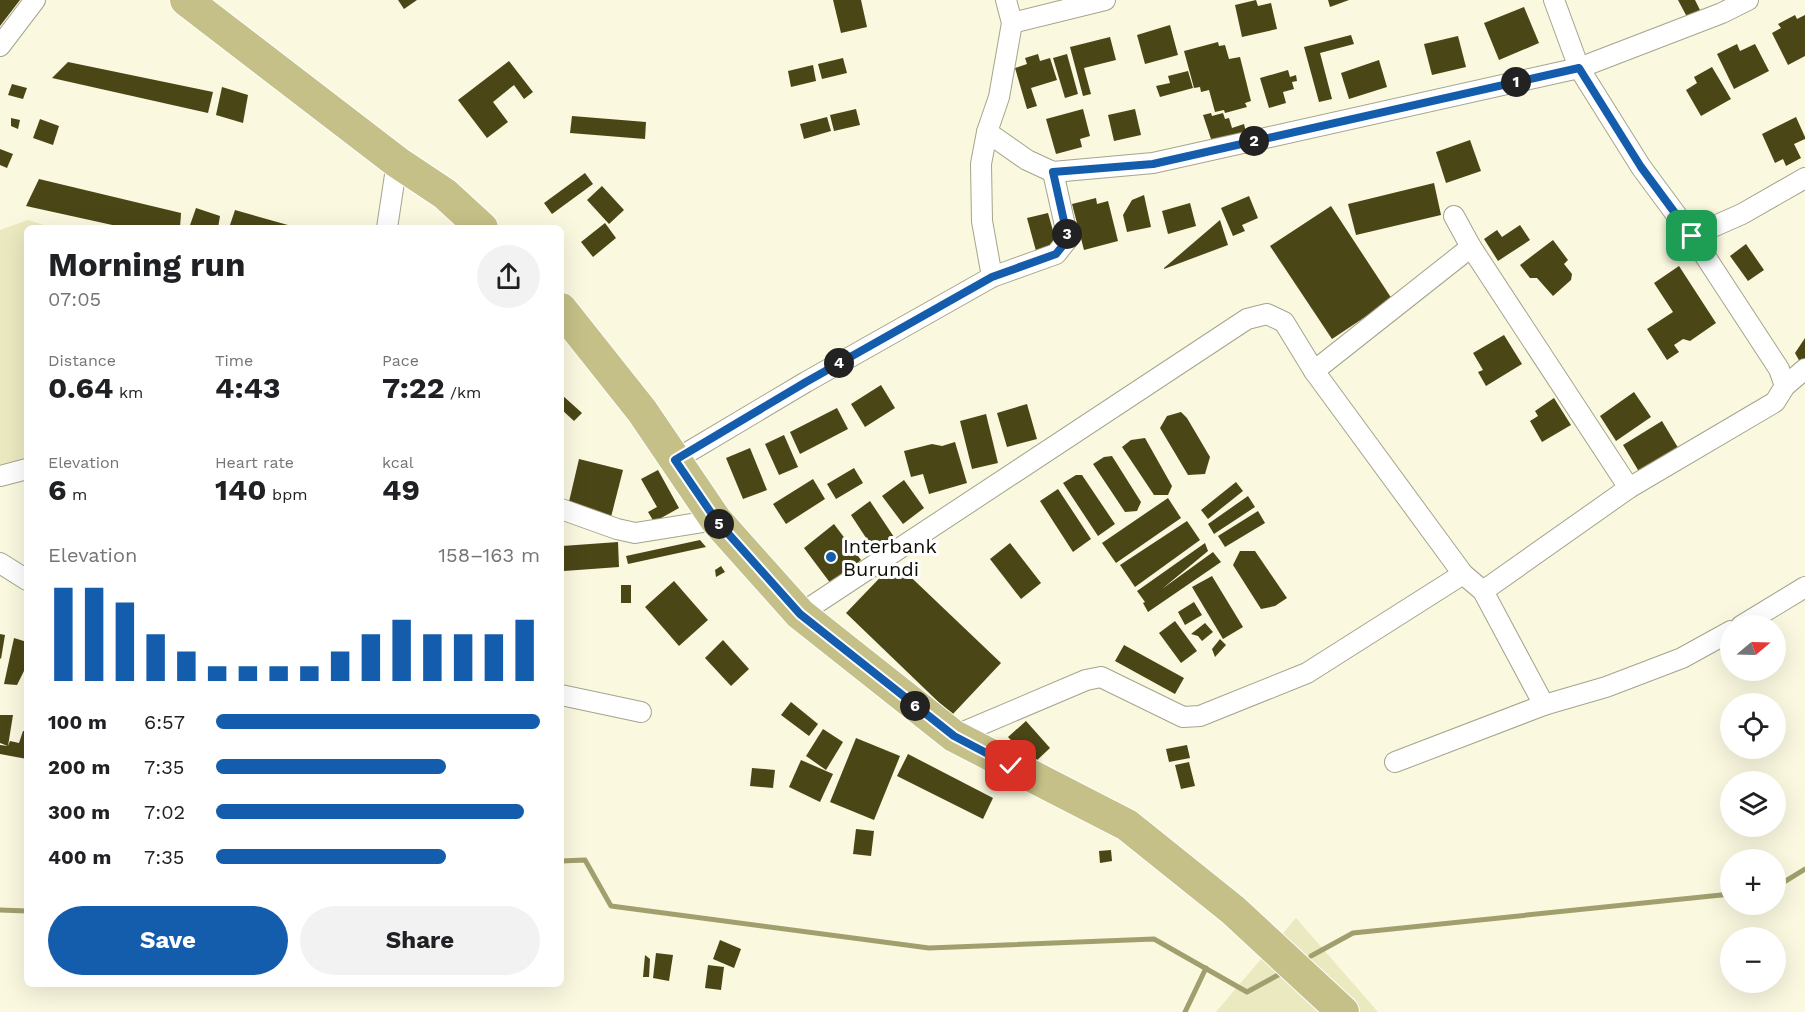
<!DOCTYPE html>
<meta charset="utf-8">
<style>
:root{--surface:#fff;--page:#f2f2f2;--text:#202124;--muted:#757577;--accent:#145cac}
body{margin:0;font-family:"Work Sans",sans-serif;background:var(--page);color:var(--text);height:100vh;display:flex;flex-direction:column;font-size:22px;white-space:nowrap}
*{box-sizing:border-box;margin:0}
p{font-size:20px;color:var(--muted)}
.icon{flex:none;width:33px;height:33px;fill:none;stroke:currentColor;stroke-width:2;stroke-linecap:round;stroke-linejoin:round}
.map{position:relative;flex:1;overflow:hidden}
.side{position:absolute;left:24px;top:225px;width:540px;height:762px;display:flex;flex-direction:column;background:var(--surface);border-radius:9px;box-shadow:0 6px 24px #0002}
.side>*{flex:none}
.needle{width:39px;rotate:71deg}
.buttons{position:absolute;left:1720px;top:615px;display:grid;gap:12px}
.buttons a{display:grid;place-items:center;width:66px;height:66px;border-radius:50%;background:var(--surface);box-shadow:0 6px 24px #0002;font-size:30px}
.pin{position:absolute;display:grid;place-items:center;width:51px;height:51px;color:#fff;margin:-26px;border-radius:12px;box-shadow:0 3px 9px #0006}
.km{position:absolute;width:30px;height:30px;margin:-15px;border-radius:50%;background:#222;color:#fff;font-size:16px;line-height:30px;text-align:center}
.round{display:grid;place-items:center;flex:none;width:63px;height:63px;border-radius:32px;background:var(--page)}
.summary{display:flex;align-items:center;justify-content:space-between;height:102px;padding:0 24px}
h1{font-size:33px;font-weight:700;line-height:45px}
.metrics{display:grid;grid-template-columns:repeat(3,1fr);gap:9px;height:102px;padding:6px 24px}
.metrics div{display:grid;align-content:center}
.metrics b{font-size:30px;font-weight:700}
.metrics small{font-size:16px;font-weight:400}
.metrics p{font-size:16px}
.chart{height:168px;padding:12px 24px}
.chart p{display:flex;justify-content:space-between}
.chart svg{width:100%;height:108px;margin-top:6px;stroke:var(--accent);stroke-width:6}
.primary-button{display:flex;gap:12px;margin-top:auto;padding:12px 24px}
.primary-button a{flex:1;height:69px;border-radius:36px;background:var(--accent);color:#fff;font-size:24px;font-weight:700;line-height:69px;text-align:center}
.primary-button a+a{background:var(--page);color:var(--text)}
ul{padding:0 24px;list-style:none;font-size:20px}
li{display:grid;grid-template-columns:96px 72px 1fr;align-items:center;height:45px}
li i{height:15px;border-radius:8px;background:var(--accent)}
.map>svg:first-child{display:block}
.green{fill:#ebe9bf}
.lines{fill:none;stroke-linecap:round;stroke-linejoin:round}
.stream{stroke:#a29f6e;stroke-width:5}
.building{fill:#4a4616}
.street-casing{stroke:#a5a48c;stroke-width:22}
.primary-casing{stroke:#fff;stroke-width:34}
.street{stroke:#fff;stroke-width:20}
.primary{stroke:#c5c087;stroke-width:32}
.route-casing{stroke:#fff;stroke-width:12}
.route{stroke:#145cac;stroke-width:8}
.poi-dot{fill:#145cac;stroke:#fff;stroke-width:2}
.labels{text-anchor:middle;stroke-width:6;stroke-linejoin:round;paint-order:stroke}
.poi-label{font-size:20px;fill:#0f0f06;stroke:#fff;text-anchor:start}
</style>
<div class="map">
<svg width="1805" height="1012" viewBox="0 0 1805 1012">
<rect width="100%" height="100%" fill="#faf8df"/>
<!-- green -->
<g class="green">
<path d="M28,220L53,228H27V471L0,476V230Z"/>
<path d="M1296,918L1378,1012H1216Z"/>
</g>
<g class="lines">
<!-- stream -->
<g class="stream">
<path d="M561,861L585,860L611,906L929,948L1154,939L1247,992L1278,975"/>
<path d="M1776,887L1805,869"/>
<path d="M0,910L27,911"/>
<path d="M1311,956L1353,933L1731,894"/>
<path d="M1185,1012L1206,968"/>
</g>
</g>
<!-- building -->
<g class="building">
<path d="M0,0H20L0,26Z"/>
<path d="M398,0H417L404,9Z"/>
<path d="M833,0H861L867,27L841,33Z"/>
<path d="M1256,0L1258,6L1271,3L1277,29L1242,37L1235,5Z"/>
<path d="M1328,0H1349L1330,7Z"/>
<path d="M1678,0H1695L1700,10L1687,17Z"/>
<path d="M1524,7L1539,43L1499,60L1484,23Z"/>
<path d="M1795,15L1797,19L1805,15V56L1788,65L1772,33L1781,28L1778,24Z"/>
<path d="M1170,25L1178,55L1145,64L1137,35Z"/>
<path d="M1351,35L1354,44L1320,53L1332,99L1319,102L1304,47Z"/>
<path d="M1458,36L1466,67L1432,75L1424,44Z"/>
<path d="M1110,37L1116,60L1084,68L1091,94L1083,96L1070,47Z"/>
<path d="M1218,42L1219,46L1225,45L1229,59L1240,57L1251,101L1245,103L1247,107L1225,113L1224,110L1215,112L1209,90L1201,92L1200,87L1194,88L1184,51Z"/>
<path d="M1737,44L1740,51L1755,44L1769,71L1734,89L1717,54Z"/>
<path d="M1038,54L1040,61L1050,58L1057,80L1031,88L1037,106L1027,109L1015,68L1027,64L1025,58Z"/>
<path d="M1067,54L1078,94L1065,98L1053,58Z"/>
<path d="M843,58L847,73L822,79L818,64Z"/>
<path d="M1379,60L1387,87L1349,99L1341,73Z"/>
<path d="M509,61L533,92L524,99L514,85L493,102L508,122L487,138L458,100Z"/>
<path d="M68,62L213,92L208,113L52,78Z"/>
<path d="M813,65L816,81L791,87L788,71Z"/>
<path d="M1712,67L1731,99L1701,116L1686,90L1697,83L1694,77Z"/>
<path d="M1288,70L1290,77L1296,75L1297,81L1292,82L1294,89L1283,92L1286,103L1269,108L1260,78Z"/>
<path d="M1188,71L1193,88L1160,97L1156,86L1170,83L1168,76Z"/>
<path d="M12,84L27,88L23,99L8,95Z"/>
<path d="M222,87L248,95L243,123L216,115Z"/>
<path d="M856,109L860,125L834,131L830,115Z"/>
<path d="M1083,109L1090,136L1080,139L1082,147L1056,154L1046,119Z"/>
<path d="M1135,109L1141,135L1114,141L1108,115Z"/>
<path d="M1211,113L1212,116L1223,113L1225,119L1229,118L1232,128L1244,124L1246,132L1212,142L1203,115Z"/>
<path d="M572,116L646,122L645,139L570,133Z"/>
<path d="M827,117L831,131L804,139L800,124Z"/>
<path d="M1796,117L1805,137V139L1794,144L1801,158L1786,166L1783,159L1775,163L1762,134Z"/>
<path d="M11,118L20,120L18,129L11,126Z"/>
<path d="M40,119L59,126L53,145L33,138Z"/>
<path d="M1470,140L1481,171L1446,183L1436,152Z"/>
<path d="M0,149L13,154L7,168L0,165Z"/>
<path d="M585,173L593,184L552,214L544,203Z"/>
<path d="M39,179L181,213L180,228H126L26,206Z"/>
<path d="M1434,183L1441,215L1356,235L1348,204Z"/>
<path d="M602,186L624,210L609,224L587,200Z"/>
<path d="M1144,195L1151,227L1127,232L1123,215L1132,200Z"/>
<path d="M1249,196L1258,218L1242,225L1245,231L1233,236L1221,208Z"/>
<path d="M1096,198L1097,204L1108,201L1118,241L1084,250L1072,204Z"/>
<path d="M1190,203L1196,226L1168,234L1162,211Z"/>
<path d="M1331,206L1392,299L1332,339L1270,246Z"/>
<path d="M196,208L220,216L218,228H189Z"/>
<path d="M235,210L295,227V228H229Z"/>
<path d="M1048,213L1057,245L1036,251L1027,218Z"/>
<path d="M1220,220L1228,245L1164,269V268Z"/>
<path d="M605,223L616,238L593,257L581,242Z"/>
<path d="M1520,225L1530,240L1498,261L1484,239L1497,230L1502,237Z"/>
<path d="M1553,240L1568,260L1564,264L1572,274L1571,280L1553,296L1537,278H1530L1520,265Z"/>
<path d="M1746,244L1764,270L1748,281L1730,256Z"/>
<path d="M1679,266L1716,323L1690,341L1683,339L1674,345L1679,352L1667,360L1647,329L1673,312L1654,283Z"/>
<path d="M1504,335L1522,364L1486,386L1478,372L1483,370L1473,353Z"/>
<path d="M1805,338V360L1801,364L1795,353Z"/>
<path d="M881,385L895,408L865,427L851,404Z"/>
<path d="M1634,392L1651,417L1616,441L1600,416Z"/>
<path d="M562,395L582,413L574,421L561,409Z"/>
<path d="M1554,398L1571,425L1542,442L1530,421L1538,416L1535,411Z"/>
<path d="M1027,404L1037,439L1007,447L997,413Z"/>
<path d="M837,408L848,429L800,454L790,432Z"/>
<path d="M1181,412L1187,418L1210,457L1205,474L1188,475L1160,428L1167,416Z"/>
<path d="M986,414L998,463L972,469L960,421Z"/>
<path d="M1662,421L1680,451L1641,475L1623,445Z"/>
<path d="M784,435L798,467L779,475L765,444Z"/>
<path d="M1145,438L1172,486L1168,495H1154L1122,447L1131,440Z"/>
<path d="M955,442L967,483L929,494L923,474L911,477L904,451L932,444L942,446Z"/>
<path d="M750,448L767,490L743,499L726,458Z"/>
<path d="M1112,456L1141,502L1137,511L1125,512L1093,464L1104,457Z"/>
<path d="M579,459L623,470L611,517L568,506Z"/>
<path d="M854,468L863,483L836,499L827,484Z"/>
<path d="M658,470L679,508L654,522L648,512L657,507L641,479Z"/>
<path d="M1076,475H1082L1115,524L1098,536L1063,483Z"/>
<path d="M813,479L825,499L786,524L773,504Z"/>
<path d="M904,480L924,508L903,524L882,496Z"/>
<path d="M1236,482L1243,491L1208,519L1201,510Z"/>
<path d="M1058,489L1091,539L1073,552L1040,501Z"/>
<path d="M1248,496L1255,507L1214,534L1208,524Z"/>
<path d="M1168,498L1181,518L1116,563L1102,543Z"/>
<path d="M870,501L894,537L874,550L851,515Z"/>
<path d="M1258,511L1265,523L1225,547L1218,536Z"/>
<path d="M1187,521L1200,540L1135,587L1120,565Z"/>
<path d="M834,524L861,560L831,584L804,548Z"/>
<path d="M700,540L706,547L628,564L626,556Z"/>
<path d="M618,542L619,567L564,571L562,546Z"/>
<path d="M1010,543L1041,583L1021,599L990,559Z"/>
<path d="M1205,543L1208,551L1162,589L1213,552L1221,562L1148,612L1143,603L1145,602L1137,591Z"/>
<path d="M1240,551H1255L1287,598L1275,606L1261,609L1233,565Z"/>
<path d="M895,562L1001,663L952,715L846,613Z"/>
<path d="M721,566L725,572L716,577L715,570Z"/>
<path d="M1212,576L1243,627L1223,639L1192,587Z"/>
<path d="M674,581L708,620L679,646L645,607Z"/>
<rect x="621" y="585" width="10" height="18"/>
<path d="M1194,602L1202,615L1185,625L1178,612Z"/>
<path d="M1175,621L1197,651L1181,663L1159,633Z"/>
<path d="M1205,623L1213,632L1202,641L1198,636L1191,634Z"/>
<path d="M0,634L5,635L1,659L0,658Z"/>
<path d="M14,638L27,642V665L17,685L4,684Z"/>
<path d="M1220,639L1226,645L1215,657L1212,649Z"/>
<path d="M723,640L749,669L731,686L705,658Z"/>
<path d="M1124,645L1184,678L1175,694L1115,661Z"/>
<path d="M791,702L818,724L809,736L781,715Z"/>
<path d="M0,715H13L8,746L10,741L19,743L23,731H27V759L0,754V745L8,746L0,743Z"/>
<path d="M1026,721L1050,748L1033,764L1008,737Z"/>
<path d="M823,729L843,742L826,770L806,756Z"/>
<path d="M856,738L900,756L874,820L830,802Z"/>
<path d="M1187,745L1190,758L1169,762L1166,749Z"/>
<path d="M908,754L993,798L983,819L897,776Z"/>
<path d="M801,760L833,774L820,802L789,787Z"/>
<path d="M1189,762L1195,786L1181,789L1175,765Z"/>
<path d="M752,768L775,770L773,788L750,786Z"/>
<path d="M856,829L874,831L871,856L853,854Z"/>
<path d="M1111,850L1112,861L1100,863L1099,851Z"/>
<path d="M720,940L741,949L734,968L713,959Z"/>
<path d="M656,953L673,955L669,981L653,978Z"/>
<path d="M645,955L650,959L649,977H643Z"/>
<path d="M708,965L724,967L721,990L705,988Z"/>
</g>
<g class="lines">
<!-- street casing -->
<g class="street-casing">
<g id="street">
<path d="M1554,0L1579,68L1641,167L1692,236L1779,369L1785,386"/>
<path d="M1012,23L1105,0"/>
<path d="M0,46L35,0"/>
<path d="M987,132L1027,160L1053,172L1153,163L1579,68L1722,13L1748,0"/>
<path d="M1454,216L1471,247L1629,488"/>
<path d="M387,228L397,162"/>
<path d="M1692,236L1742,214L1805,178"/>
<path d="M992,277L982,221L981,164L987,132L999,97L1012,23L1006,0"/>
<path d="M1314,371L1471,247"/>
<path d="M675,460L806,382L992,277L1056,254L1068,239L1053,172"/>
<path d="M0,476L27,469"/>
<path d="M561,509L617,529L635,533L716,520"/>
<path d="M0,563L27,580"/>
<path d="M1483,591L1629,488L1775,402L1785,386L1805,369"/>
<path d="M800,614L1247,319L1267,314L1284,322L1314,371L1463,574L1483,591L1544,705"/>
<path d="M1741,626L1805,587"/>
<path d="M561,695L641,712"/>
<path d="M954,736L1086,680L1101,677L1183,717L1200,716L1307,673L1463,574"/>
<path d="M1395,762L1544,705L1606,687L1682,658L1731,631"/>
</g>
</g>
<!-- primary casing -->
<g class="primary-casing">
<g id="primary">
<path d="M186,0L397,162L445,194L482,228"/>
<path d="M561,309L642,411L716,520L800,614L954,736L1127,825L1233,910L1343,1012"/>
</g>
</g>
<!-- street -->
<use href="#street" class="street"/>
<!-- primary -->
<use href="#primary" class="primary"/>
</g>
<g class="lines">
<!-- route casing -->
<g class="route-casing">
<path id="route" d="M1011,766L954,736L800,614L716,520L675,460L806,382L992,277L1056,254L1068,239L1053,172L1153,164L1579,68L1641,167L1692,236"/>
</g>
<!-- route -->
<use href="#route" class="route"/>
</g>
<!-- markers -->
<circle class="poi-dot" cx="831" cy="557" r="6"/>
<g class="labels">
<!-- poi labels -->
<g class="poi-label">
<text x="843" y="553">Interbank<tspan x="843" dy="23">Burundi</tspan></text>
</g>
</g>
</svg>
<div class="buttons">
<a><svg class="needle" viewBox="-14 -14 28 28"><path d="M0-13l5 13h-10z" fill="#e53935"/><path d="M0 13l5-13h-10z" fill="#757577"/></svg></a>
<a><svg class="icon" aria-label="locate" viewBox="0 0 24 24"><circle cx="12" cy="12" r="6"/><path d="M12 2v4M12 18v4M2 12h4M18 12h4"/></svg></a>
<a><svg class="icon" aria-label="layers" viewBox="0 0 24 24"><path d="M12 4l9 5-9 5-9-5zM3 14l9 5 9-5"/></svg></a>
<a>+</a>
<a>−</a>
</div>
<div class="pin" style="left:1692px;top:236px;background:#1e9e55"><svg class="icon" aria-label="arrive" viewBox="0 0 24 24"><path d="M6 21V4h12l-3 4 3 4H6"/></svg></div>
<div class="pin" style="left:1011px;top:766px;background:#d93025"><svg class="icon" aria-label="check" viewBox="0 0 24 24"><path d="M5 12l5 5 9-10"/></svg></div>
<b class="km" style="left:1516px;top:82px">1</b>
<b class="km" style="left:1254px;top:141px">2</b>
<b class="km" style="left:1067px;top:234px">3</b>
<b class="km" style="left:839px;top:363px">4</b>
<b class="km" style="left:719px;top:524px">5</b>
<b class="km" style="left:915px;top:706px">6</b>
<section class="side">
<div class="summary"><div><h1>Morning run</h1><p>07:05</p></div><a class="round"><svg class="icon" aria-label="share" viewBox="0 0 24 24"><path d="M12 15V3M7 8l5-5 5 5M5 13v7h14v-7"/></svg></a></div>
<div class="metrics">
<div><p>Distance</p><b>0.64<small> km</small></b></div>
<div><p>Time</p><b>4:43</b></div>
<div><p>Pace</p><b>7:22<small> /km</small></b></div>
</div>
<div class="metrics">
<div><p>Elevation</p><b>6<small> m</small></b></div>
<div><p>Heart rate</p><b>140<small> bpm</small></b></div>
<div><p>kcal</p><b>49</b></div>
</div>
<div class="chart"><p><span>Elevation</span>158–163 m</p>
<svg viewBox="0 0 160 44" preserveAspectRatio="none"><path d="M5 44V6M15 44V6M25 44V12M35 44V25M45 44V32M55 44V38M65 44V38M75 44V38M85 44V38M95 44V32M105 44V25M115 44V19M125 44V25M135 44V25M145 44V25M155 44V19"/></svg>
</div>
<ul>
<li><b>100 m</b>6:57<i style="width:100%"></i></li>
<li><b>200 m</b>7:35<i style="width:71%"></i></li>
<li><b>300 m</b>7:02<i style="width:95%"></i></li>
<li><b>400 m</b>7:35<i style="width:71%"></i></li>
</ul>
<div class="primary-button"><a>Save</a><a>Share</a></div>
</section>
</div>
